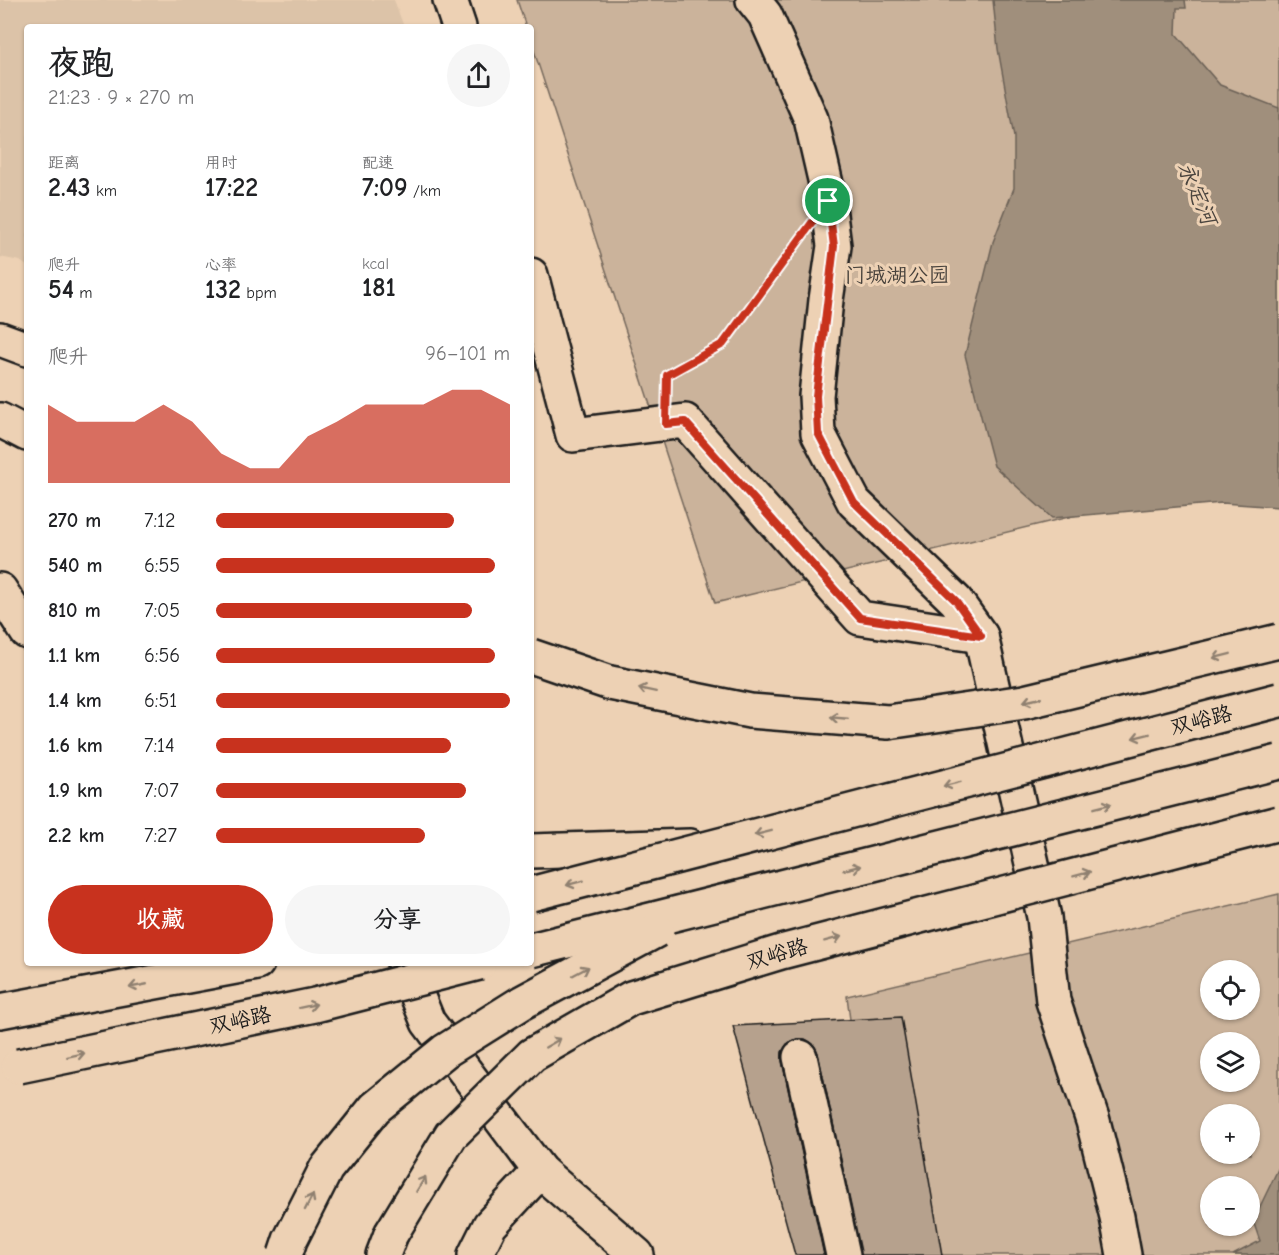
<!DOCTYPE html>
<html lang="zh">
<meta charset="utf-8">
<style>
:root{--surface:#fff;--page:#f6f6f6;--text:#202124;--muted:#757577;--accent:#c8321e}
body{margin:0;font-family:"Comic Neue","LXGW WenKai TC",sans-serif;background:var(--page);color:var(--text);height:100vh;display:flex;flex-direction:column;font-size:22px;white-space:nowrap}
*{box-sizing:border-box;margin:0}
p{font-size:20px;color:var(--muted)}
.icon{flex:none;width:33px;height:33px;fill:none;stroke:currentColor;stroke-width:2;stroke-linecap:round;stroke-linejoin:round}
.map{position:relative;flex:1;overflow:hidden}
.sheet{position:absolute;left:24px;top:24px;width:510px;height:942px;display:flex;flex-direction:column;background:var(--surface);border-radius:6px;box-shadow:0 2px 4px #0004}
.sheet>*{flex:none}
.buttons{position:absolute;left:1200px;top:960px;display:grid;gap:12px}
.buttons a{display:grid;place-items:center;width:60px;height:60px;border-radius:50%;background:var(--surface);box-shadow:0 2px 4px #0004;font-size:30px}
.pin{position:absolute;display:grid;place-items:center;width:51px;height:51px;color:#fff;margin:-26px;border:3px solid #fff;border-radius:50%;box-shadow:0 2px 6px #0007}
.round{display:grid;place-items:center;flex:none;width:63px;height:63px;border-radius:32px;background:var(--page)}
.headline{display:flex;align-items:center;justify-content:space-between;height:102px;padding:0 24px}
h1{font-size:33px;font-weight:700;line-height:45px}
.metrics{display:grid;grid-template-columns:repeat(3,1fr);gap:9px;height:102px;padding:6px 24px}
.metrics div{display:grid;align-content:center}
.metrics b{font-size:26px;font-weight:700}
.metrics small{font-size:16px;font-weight:400}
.metrics p{font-size:16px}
.chart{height:168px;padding:12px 24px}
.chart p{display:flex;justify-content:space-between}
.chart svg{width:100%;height:108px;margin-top:6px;fill:var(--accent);opacity:.7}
.action{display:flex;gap:12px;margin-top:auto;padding:12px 24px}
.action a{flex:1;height:69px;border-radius:36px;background:var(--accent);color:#fff;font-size:24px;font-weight:700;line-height:69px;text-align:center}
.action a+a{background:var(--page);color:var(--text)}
ul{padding:0 24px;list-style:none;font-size:20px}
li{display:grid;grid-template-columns:96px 72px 1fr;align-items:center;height:45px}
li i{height:15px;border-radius:8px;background:var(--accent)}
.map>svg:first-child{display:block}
.built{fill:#dcc3a8}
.green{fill:#cbb39b;stroke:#74685c;stroke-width:1.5;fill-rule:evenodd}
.water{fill:#a08f7c;stroke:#6b6156;stroke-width:1.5}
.building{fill:#b6a18d;stroke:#1c1c1c;stroke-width:1.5}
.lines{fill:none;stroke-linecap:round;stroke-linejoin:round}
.minor-casing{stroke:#1c1c1c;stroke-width:38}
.highway-casing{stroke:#1c1c1c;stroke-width:38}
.path{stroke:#1c1c1c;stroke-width:4;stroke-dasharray:1.5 4.5;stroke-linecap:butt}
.minor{stroke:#edd1b4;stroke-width:33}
.highway{stroke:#edd1b4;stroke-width:33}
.minor-bridge-casing{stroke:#1c1c1c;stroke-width:38;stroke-linecap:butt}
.highway-bridge-casing{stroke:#1c1c1c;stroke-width:38;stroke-linecap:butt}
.minor-bridge{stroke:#edd1b4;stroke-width:33}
.highway-bridge{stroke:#edd1b4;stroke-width:33}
.oneway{stroke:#8f8070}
.route-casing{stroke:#fff;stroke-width:12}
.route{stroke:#c8321e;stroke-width:8}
.labels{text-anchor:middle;stroke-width:6;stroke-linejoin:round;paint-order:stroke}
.park-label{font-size:21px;fill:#48423c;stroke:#edd1b4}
.street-label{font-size:21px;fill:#1c1c1c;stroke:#edd1b4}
.water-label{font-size:22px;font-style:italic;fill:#4a443e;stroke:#edd1b4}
</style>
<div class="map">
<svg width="1279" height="1255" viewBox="0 0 1279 1255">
<rect width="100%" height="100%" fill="#edd1b4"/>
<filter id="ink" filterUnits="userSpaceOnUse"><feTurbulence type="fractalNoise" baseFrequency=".0167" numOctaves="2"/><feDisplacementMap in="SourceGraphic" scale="12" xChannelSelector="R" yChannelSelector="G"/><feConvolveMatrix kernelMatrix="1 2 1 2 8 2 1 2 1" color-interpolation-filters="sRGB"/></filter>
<g filter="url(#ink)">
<!-- built -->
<path class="built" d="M0,0H394L404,27H27V266L20,261L0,257Z"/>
<!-- green -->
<g class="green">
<path d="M517,0H1279V466L715,603L531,42V27H526Z"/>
<path d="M1279,894V1255H880L847,996ZM1210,970H1250V1010H1210ZM1210,1042H1250V1082H1210ZM1210,1114H1250V1154H1210ZM1210,1186H1250V1226H1210Z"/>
</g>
<!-- water -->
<g class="water">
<path d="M993,0H1185L1186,8H1177L1176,34L1220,85L1279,108V507L1222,503L1052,518L994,466L965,355L993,242L1014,188V137L998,49Z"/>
<path d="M1279,1167V1255H1233L1260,1241L1253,1221Z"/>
</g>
<!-- building -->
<path class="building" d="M901,1017L942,1255H861L818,1053L813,1044L805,1039H797L787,1044L782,1052V1061L824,1255H795L733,1026Z"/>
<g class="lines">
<!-- minor casing -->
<g class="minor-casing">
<g id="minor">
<path d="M450,0L459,27"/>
<path d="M753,0L765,15L811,119L826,184L834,246L826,300L816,396L818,433L854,502L956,601L981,636L1044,917L1053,1001L1093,1121L1117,1217L1124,1255"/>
<path d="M531,275L573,435L685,421L860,618L981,636"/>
<path d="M0,339L27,349"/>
<path d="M0,420L27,434"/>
<path d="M404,963L428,1022L540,1171L637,1255"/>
<path d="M800,1057L843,1255"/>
<path d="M383,1255L391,1234"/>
<path d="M475,1255L490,1225L540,1171"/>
</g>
</g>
<!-- highway casing -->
<g class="highway-casing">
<g id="highway">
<path d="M0,590L27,632"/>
<path d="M531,851L690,846"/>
<path d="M0,1011L257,963"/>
</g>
</g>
<!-- path -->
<path class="path" d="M667,393V375L723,344L801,238"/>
<!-- minor -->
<use href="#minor" class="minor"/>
<!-- highway -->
<use href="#highway" class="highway"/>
<!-- minor-bridge casing -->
<g class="minor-bridge-casing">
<g id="minor-bridge">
<path d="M531,656L610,683L750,711L888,722L1024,702L1279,641"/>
<path d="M391,1234L451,1135L532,1055L631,998L781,952L1279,823"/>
</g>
</g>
<!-- highway-bridge casing -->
<g class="highway-bridge-casing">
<g id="highway-bridge">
<path d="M531,894L1279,700"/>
<path d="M531,950L1279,762"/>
<path d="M19,1066L315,1005L479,963"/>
<path d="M285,1255L290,1240L326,1169L375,1108L445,1051L523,1002L657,930"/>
</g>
</g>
<!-- minor-bridge -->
<use href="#minor-bridge" class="minor-bridge"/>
<!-- highway-bridge -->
<use href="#highway-bridge" class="highway-bridge"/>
</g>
<!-- one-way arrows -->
<defs><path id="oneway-shaft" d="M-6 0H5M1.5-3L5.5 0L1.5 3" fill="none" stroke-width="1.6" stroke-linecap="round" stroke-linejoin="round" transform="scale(1.5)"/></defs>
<g class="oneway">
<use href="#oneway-shaft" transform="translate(1222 656) rotate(166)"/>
<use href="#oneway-shaft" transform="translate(647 690) rotate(-168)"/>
<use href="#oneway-shaft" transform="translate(1032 700) rotate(167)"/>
<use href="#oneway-shaft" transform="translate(839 718) rotate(-175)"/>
<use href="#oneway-shaft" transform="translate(1141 736) rotate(166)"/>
<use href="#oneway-shaft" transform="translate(952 784) rotate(166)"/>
<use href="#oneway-shaft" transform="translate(1103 806) rotate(-14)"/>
<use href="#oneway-shaft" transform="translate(763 833) rotate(166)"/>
<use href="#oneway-shaft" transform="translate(852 868) rotate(-14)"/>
<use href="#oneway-shaft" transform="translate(1082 874) rotate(-15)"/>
<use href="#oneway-shaft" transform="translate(575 883) rotate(165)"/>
<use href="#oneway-shaft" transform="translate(833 939) rotate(-15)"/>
<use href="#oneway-shaft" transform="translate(581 971) rotate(-28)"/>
<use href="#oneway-shaft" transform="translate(138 986) rotate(169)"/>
<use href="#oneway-shaft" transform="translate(308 1006) rotate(-12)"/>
<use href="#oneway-shaft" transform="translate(553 1043) rotate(-30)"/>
<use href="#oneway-shaft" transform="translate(76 1055) rotate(-12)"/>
<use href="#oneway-shaft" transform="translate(421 1184) rotate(-59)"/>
<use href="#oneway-shaft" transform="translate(309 1202) rotate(-63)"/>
</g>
</g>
<g class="lines" filter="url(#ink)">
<!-- route casing -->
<g class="route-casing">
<path id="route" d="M828,201L834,246L816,396L818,433L854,502L956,601L981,636L860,618L685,422L666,424L667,375L723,344Z"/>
</g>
<!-- route -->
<use href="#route" class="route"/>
</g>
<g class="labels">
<!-- park labels -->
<g class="park-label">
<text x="897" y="282">门城湖公园</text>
</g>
<!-- street labels -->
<g class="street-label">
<text transform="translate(1201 720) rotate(-14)" y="7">双峪路</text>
<text transform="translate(777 954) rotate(-16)" y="7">双峪路</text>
<text transform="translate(240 1020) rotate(-12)" y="7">双峪路</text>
</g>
<!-- water labels -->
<g class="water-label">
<text transform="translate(1198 193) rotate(67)" y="8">永定河</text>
</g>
</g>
</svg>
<div class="buttons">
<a><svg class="icon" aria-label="locate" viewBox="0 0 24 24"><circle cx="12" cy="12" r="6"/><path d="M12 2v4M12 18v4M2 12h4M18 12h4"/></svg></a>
<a><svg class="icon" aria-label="layers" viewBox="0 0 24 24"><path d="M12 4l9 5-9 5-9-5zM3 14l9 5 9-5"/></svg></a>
<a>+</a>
<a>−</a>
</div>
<div class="pin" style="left:828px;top:201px;background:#1e9e55"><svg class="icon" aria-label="arrive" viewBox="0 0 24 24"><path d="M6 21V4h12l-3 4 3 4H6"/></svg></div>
<section class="sheet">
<div class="headline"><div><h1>夜跑</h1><p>21:23 · 9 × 270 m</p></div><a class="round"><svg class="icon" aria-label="share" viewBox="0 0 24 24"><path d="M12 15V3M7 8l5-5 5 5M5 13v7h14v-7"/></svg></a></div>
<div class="metrics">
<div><p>距离</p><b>2.43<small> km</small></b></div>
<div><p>用时</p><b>17:22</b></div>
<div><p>配速</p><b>7:09<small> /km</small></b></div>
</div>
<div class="metrics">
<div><p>爬升</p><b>54<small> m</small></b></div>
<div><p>心率</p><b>132<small> bpm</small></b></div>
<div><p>kcal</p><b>181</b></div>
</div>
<div class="chart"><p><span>爬升</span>96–101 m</p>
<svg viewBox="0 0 160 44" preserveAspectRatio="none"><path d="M0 44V12L10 19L20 19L30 19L40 12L50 19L60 32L70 38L80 38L90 25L100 19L110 12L120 12L130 12L140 6L150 6L160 12V44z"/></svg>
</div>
<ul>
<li><b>270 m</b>7:12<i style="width:81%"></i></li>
<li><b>540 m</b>6:55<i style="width:95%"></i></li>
<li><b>810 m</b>7:05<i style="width:87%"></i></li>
<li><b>1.1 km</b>6:56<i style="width:95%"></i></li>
<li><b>1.4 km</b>6:51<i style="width:100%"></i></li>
<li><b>1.6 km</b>7:14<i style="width:80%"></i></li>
<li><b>1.9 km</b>7:07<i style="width:85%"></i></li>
<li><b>2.2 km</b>7:27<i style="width:71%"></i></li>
</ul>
<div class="action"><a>收藏</a><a>分享</a></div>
</section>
</div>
